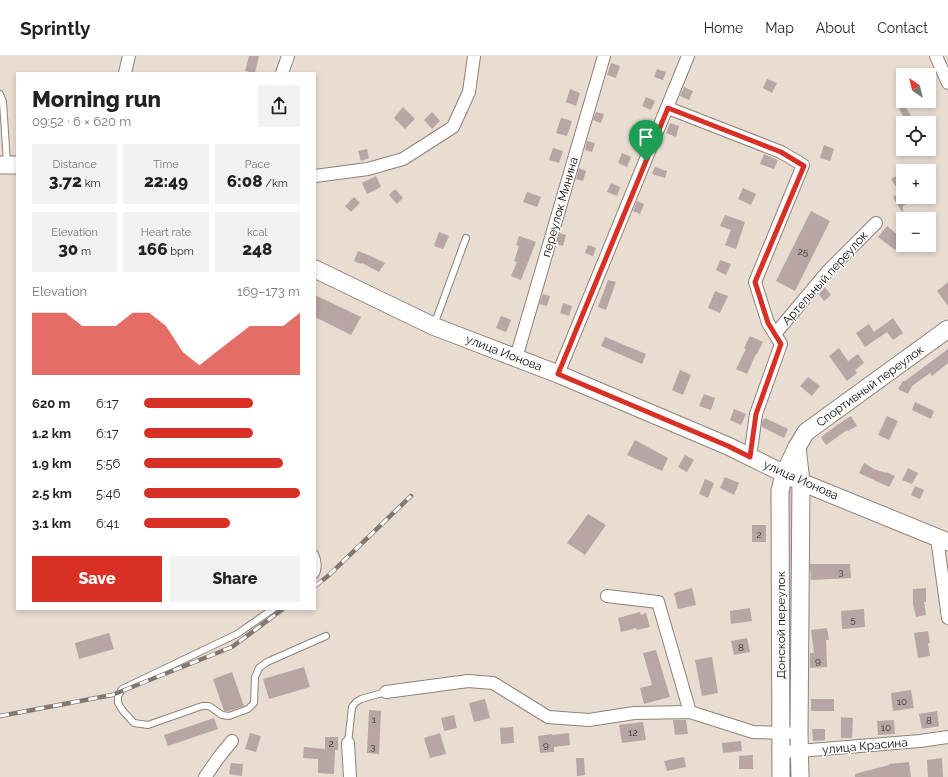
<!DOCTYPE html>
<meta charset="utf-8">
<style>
:root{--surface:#fff;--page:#f2f2f2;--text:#222;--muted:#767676;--line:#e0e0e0;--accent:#d93025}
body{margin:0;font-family:Raleway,sans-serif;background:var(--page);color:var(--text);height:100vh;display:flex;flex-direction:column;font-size:15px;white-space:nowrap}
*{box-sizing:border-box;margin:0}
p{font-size:13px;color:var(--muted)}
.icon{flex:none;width:22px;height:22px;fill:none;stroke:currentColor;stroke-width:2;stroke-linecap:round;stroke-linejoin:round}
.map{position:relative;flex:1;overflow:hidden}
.details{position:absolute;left:16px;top:16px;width:300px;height:538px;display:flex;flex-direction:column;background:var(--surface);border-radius:0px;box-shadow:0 2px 6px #0003}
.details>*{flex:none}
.needle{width:26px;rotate:325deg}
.buttons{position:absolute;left:896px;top:12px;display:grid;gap:8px}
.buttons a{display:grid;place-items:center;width:40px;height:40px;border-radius:0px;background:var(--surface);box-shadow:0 2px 6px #0003;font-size:20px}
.pin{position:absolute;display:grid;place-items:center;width:34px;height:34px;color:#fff;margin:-41px -17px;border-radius:50% 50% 50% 0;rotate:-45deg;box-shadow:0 0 4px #0007}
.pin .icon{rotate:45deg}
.round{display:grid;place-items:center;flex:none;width:42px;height:42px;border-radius:0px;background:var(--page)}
.head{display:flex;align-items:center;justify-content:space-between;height:68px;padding:0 16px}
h1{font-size:22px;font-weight:800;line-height:30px}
.figures{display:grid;grid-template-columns:repeat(3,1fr);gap:6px;height:68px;padding:4px 16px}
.figures div{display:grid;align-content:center;border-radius:0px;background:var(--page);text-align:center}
.figures b{font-size:17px;font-weight:800}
.figures small{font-size:11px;font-weight:400}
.figures p{font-size:11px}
.chart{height:112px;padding:8px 16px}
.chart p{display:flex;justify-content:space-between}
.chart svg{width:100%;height:72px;margin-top:4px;fill:var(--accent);opacity:.7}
.button{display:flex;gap:8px;margin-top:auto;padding:8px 16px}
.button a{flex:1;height:46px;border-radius:0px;background:var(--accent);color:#fff;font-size:16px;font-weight:800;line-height:46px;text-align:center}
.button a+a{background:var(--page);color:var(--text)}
ul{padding:0 16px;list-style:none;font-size:13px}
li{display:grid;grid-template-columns:64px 48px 1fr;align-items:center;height:30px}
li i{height:10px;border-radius:5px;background:var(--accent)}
header{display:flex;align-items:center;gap:24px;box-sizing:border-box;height:56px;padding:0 20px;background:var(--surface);border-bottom:1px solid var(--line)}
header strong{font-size:19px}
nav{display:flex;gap:22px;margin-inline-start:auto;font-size:14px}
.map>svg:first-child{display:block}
.green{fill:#ddc1cc}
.building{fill:#b7a6a3}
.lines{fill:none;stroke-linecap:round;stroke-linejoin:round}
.lane-casing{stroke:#8e8278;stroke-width:8}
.street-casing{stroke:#8e8278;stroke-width:14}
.secondary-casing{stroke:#8e8278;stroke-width:19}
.lane{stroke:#fff;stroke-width:6}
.street{stroke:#fff;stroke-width:12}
.secondary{stroke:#fff;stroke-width:17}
.rail-casing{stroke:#807871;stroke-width:4.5}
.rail{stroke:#fff;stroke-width:3;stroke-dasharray:9;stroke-linecap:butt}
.route-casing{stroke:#fff;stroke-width:8}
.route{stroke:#d93025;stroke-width:5}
.labels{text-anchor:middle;stroke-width:3;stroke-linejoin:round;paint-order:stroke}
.number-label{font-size:10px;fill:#39322f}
.street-label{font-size:12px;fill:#0f0b08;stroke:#fff}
</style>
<header>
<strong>Sprintly</strong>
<nav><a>Home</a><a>Map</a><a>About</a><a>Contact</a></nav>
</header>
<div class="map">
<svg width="948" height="721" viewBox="0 0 948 721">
<rect width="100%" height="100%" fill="#e9dcd1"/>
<!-- green -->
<path class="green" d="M789,430H794L793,650L790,652L787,649V434Z"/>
<!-- building -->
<g class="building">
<path d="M249,0H259L255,17L245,15Z"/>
<path d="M611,7L620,10L616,22L607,19Z"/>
<path d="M657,13L666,16L663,24L654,21Z"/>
<path d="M767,23L777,27L772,37L763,32Z"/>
<path d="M684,31L693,35L689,44L680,40Z"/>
<path d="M570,33L580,37L576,50L566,46Z"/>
<path d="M646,41L655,45L651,54L642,50Z"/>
<path d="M900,43L916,67H906L896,45Z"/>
<path d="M403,51L415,63L405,73L394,62Z"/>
<path d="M432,56L440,65L432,73L424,64Z"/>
<path d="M596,56L604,58L601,67L593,64Z"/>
<path d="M561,62L572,65L567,80L556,77Z"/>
<path d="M670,67L679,70L676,81L666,77Z"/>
<path d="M634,69L643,72L640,80L631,77Z"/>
<path d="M587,85L595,87L592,96L585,94Z"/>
<path d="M824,89L834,93L830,105L820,102Z"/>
<path d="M553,92L563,95L559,107L549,104Z"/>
<path d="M367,93L369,102L361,105L358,95Z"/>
<path d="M622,97L631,101L627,111L618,107Z"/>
<path d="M764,98L778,104L774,113L760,108Z"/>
<path d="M655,111L667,115L665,122L652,118Z"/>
<path d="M579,112L586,115L583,125L576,123Z"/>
<path d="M903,116V141H918L903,150V158L893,141L900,137L891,123Z"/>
<path d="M376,120L381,131L367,138L362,127Z"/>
<path d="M611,127L620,131L617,140L607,136Z"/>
<path d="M743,132L756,138L751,149L738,143Z"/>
<path d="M395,133L403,142L397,148L389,139Z"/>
<path d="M527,136L541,141L537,151L523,146Z"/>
<path d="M354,141L360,147L351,156L345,150Z"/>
<path d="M637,145L644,148L640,158L633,155Z"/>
<path d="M811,155L830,165L795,235L776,225Z"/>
<path d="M725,159L745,166L736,193L725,189L731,174L720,170Z"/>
<path d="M887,170L903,183V184L895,194L878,181Z"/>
<path d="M439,176L449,180L443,193L434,190Z"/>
<path d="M560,177L566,179L563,190L557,188Z"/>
<path d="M519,180L536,186L521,224L511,220L517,206L514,205L519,190L516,189Z"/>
<path d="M588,189L596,192L593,200L585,197Z"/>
<path d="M358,195L375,202L385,207L379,216L362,207L361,208L354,205Z"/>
<path d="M720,204L731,208L726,219L716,214Z"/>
<path d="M608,224L616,226L606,254L598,251Z"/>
<path d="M948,226V250L937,235Z"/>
<path d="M825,231L831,239L824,245L819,238Z"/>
<path d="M715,235L728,240L720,257L708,252Z"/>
<path d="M543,238L550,240L547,250L539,248Z"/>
<path d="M315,239L361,261L351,279L315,261Z"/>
<path d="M563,247L572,250L569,260L560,257Z"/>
<path d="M501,260L511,264L506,276L496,272Z"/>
<path d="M893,262L903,277L893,284L887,276L865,291L856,277L869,268L874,276Z"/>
<path d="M750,280L763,286L757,298H756L747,318L736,313L746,293L744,292Z"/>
<path d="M605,281L646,298L642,308L601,290Z"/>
<path d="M839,292L848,305L858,298L864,307L855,314L857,317L847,325L829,300Z"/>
<path d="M948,293V307L932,320L930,317L912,330L908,338L898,333L903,325H905Z"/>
<path d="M680,314L691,319L683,339L672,334Z"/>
<path d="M808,321L820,330L812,340L800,330Z"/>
<path d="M704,338L715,342L711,354L699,350Z"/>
<path d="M915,346L934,355L931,363L912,354Z"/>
<path d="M734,353L746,358L741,369L730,364Z"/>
<path d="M851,360L857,370L848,375L847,374L826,389L821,381L837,369Z"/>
<path d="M887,360L898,365L889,384L878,379Z"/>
<path d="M765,362L788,373L784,382L762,371V366Z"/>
<path d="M635,384L668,402L662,415L627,399Z"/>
<path d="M685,399L694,404L687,416L678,411Z"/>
<path d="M864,407L874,413L886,417V416L895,420L889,431L859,417Z"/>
<path d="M908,412L918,417L912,428L902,424Z"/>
<path d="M725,421L739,427L734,439L720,432Z"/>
<path d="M705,423L714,427L708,442L699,438Z"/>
<path d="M915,430L924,434L920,443L911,439Z"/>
<path d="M588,458L606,469L585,499L567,487Z"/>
<rect x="752" y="469" width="14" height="17"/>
<path d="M810,508H850L851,522L811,524Z"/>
<path d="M692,532L696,549L678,553L674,537Z"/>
<path d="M926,532V546H924L926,559L916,561L913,548V533Z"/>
<path d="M750,552L752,565L731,568L730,555Z"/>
<path d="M864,553L865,571L842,573L841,555Z"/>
<path d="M640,556L641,559L646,557L650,571L637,574L636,572L621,576L618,562Z"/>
<path d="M827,572L829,584H826L827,611L810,612V597H814L811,574Z"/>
<path d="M928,575L930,587H928L930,600L918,602L914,577Z"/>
<path d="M109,577L114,593L79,603L75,587Z"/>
<path d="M747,582L750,596L734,599L731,585Z"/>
<path d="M656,594L670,641L644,648L640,632L652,629L643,597Z"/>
<path d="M712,601L718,637L702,640L695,604Z"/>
<path d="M304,611L310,631L269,643L263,623Z"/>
<path d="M232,616L244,650L229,655H224L213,623Z"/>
<path d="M911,634L914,652L893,655L891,637Z"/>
<path d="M485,643L490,662L474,666L469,647Z"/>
<rect x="811" y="643" width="23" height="12"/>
<path d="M369,654L381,655L379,698L367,697Z"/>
<path d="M937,655L939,670L922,673L919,658Z"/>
<path d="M454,659L457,672L444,675L441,662Z"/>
<path d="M841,661L853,662L852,682H841Z"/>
<path d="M214,662L218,673L168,690L164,679Z"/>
<path d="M673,664H686L688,678L675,679Z"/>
<path d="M894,664L895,678L878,679L877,665Z"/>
<path d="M643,666L646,684L622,687L619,669Z"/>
<path d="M513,671L514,687L501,688L500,672Z"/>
<path d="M812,673H825V684L813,685Z"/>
<path d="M250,677L261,680L256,696L245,693Z"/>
<path d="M440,677L446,698L430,702L424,682Z"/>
<path d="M569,677L570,689L554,691V696L540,697L538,680L552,678V679Z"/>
<path d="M325,681H338V694H335L334,718L318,717V703L303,702L304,691L325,693Z"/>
<path d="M741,685L742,695L723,697L722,687Z"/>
<path d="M753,699V713H739V700Z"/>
<path d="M684,701L686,711L667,715L664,705Z"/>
<path d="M576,702H584L585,719L577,720Z"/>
<path d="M942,702L943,721H928L927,704Z"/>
<path d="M909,706L911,721H855V718L889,709V708Z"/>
<path d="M231,707L243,708L242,720L229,718Z"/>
</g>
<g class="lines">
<!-- lane casing -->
<g class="lane-casing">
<g id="lane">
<path d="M0,38L3,46L7,107"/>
<path d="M434,269L466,182"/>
<path d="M315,498C318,504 319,514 315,519"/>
<path d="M273,553L237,578L122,633L118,640V647L123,655L134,667L148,669L202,650H209L222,659L229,660L248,653L254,647L255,621L259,612L267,606L326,580"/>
<path d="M348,687L352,651L356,646L361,643L386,636"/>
</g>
</g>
<!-- street casing -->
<g class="street-casing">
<g id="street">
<path d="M936,0L948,27"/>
<path d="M125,17L129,0"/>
<path d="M282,17L288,0"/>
<path d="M668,52L781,96L803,109L755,226L768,267L781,288L756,358L750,401"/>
<path d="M315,120L368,113L403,103L453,71L469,36L474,0"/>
<path d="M775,278L827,216L876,167"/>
<path d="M516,302L604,0"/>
<path d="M558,318L688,0"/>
<path d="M937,482L948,562"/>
<path d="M607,540L658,546L690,656"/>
<path d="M386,636L468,625L493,627L548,661L589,664L634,657L690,656L753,676L788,677"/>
<path d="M348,687L350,721"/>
<path d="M781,696L799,695L920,685L948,681"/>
<path d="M205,721L219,701L232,685"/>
</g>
</g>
<!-- secondary casing -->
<g class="secondary-casing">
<g id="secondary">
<path d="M0,109H17"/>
<path d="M315,213L433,270L558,318L728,390L801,426L948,486"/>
<path d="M797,391L806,376L948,273"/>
<path d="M781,721L780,435L784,418L797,391L801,426L799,677L800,721"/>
</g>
</g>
<!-- lane -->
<use href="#lane" class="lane"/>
<!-- street -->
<use href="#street" class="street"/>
<!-- secondary -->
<use href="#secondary" class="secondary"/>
<!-- rail casing -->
<g class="rail-casing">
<g id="rail">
<path d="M315,530L328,520L411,440"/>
<path d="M0,660L112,639L232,591L283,553"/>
</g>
</g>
<!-- rail -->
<use href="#rail" class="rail"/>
</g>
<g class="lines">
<!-- route casing -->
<g class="route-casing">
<path id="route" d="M668,52L781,96L804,110L755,226L768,267L781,288L756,358L750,401L728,390L558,318Z"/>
</g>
<!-- route -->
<use href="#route" class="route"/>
</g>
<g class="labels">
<!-- number labels -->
<g class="number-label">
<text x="803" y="199">25</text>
<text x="759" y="482">2</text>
<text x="841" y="519">3</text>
<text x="853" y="567">5</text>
<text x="741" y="595">8</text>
<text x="818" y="608">9</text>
<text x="902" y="649">10</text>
<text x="374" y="667">1</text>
<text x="929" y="668">8</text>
<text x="886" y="675">10</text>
<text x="633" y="680">12</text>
<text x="331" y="691">2</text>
<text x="546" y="692">9</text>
<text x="373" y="694">3</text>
</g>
<!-- street labels -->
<g class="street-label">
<text transform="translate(560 151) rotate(-74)" y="4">переулок Минина</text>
<text transform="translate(825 222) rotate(-48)" y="4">Артельный переулок</text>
<text transform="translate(504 297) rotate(21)" y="4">улица Ионова</text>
<text transform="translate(870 330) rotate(-36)" y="4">Спортивный переулок</text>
<text transform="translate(801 424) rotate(24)" y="4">улица Ионова</text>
<text transform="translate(781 569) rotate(-90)" y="4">Донской переулок</text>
<text transform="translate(865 690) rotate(-5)" y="4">улица Красина</text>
</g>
</g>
</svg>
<div class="buttons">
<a><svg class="needle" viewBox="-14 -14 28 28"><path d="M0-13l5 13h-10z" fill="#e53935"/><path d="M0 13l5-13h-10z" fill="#767676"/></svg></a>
<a><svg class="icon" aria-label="locate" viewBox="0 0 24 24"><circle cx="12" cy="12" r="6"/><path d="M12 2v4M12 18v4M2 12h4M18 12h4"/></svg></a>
<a>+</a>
<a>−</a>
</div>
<div class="pin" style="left:646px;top:105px;background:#1e9e55"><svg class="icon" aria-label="arrive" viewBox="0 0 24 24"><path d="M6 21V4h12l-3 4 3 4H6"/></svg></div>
<section class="details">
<div class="head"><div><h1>Morning run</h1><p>09:52 · 6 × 620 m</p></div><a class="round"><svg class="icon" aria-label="share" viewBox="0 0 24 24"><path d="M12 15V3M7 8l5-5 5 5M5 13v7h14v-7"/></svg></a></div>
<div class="figures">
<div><p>Distance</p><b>3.72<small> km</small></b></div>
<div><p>Time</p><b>22:49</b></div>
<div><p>Pace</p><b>6:08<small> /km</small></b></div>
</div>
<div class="figures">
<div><p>Elevation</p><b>30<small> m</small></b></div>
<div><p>Heart rate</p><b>166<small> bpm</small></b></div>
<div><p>kcal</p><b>248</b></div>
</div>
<div class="chart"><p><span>Elevation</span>169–173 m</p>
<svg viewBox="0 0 160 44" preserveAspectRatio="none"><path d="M0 44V6L10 6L20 6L30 14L40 14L50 14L60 6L70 6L80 14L90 30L100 38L110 30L120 22L130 14L140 14L150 14L160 6V44z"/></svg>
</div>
<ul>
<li><b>620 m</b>6:17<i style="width:70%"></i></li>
<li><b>1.2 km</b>6:17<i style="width:70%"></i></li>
<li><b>1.9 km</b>5:56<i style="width:89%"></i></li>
<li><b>2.5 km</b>5:46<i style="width:100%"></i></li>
<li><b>3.1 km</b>6:41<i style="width:55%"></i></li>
</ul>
<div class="button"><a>Save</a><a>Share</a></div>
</section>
</div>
